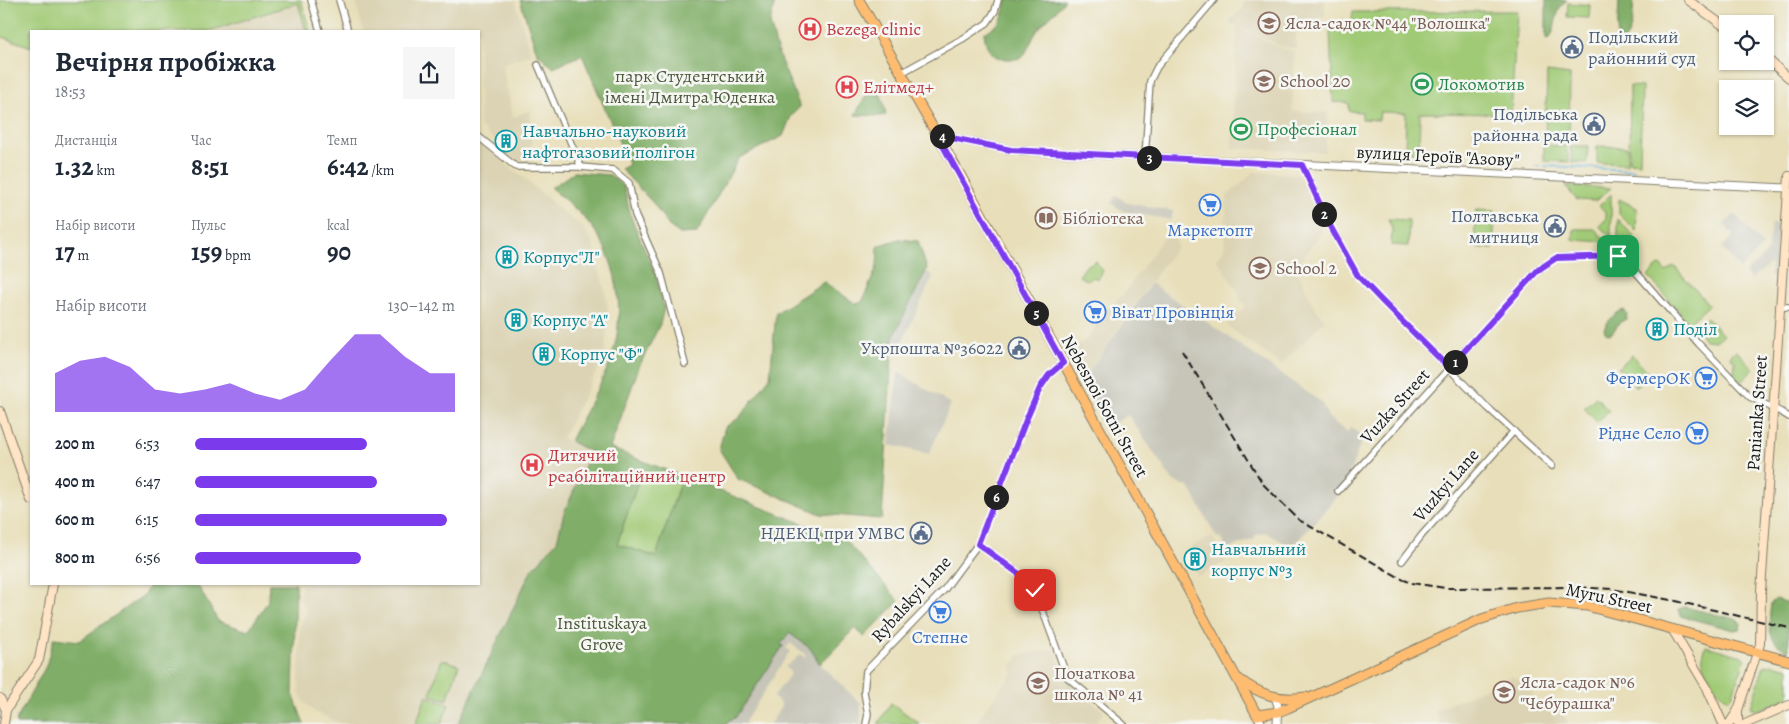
<!DOCTYPE html>
<html lang="uk">
<meta charset="utf-8">
<style>
:root{--surface:#fff;--page:#f6f6f7;--text:#1f2937;--muted:#747a83;--accent:#7c3aed}
body{margin:0;font-family:Alegreya,serif;background:var(--page);color:var(--text);height:100vh;display:flex;flex-direction:column;font-size:19px;white-space:nowrap}
*{box-sizing:border-box;margin:0}
p{font-size:16px;color:var(--muted)}
.icon{flex:none;width:28px;height:28px;fill:none;stroke:currentColor;stroke-width:2;stroke-linecap:round;stroke-linejoin:round}
.map{position:relative;flex:1;overflow:hidden}
.drawer{position:absolute;left:30px;top:30px;width:450px;height:555px;display:flex;flex-direction:column;background:var(--surface);border-radius:0px;box-shadow:0 1px 4px #0004}
.drawer>*{flex:none}
.controls{position:absolute;left:1719px;top:15px;display:grid;gap:10px}
.controls a{display:grid;place-items:center;width:55px;height:55px;border-radius:0px;background:var(--surface);box-shadow:0 1px 4px #0004;font-size:25px}
.pin{position:absolute;display:grid;place-items:center;width:42px;height:42px;color:#fff;margin:-21px;border-radius:10px;box-shadow:0 2px 8px #0006}
.km{position:absolute;width:25px;height:25px;margin:-12px;border-radius:50%;background:#222;color:#fff;font-size:14px;line-height:25px;text-align:center}
.round{display:grid;place-items:center;flex:none;width:52px;height:52px;border-radius:0px;background:var(--page)}
.headline{display:flex;align-items:center;justify-content:space-between;height:85px;padding:0 25px}
h1{font-size:28px;font-weight:600;line-height:38px}
.metrics{display:grid;grid-template-columns:repeat(3,1fr);gap:8px;height:85px;padding:5px 25px}
.metrics div{display:grid;align-content:center}
.metrics b{font-size:25px;font-weight:600}
.metrics small{font-size:14px;font-weight:400}
.metrics p{font-size:14px}
.chart{height:140px;padding:10px 25px}
.chart p{display:flex;justify-content:space-between}
.chart svg{width:100%;height:90px;margin-top:5px;fill:var(--accent);opacity:.7}
ul{padding:0 25px;list-style:none;font-size:16px}
li{display:grid;grid-template-columns:80px 60px 1fr;align-items:center;height:38px}
li i{height:12px;border-radius:6px;background:var(--accent)}
.map>svg:first-child{display:block}
.built{fill:#dbd3b4}
.industrial{fill:#c6c5b8}
.green{fill:#a1ca76;stroke:#5e7349}
.forest{fill:#80ae67;stroke:#4e6542;fill-rule:evenodd}
.lines{fill:none;stroke-linecap:round;stroke-linejoin:round}
.stream{stroke:#5daed8;stroke-width:2}
.minor-casing{stroke:#827e6b;stroke-width:8}
.tertiary-casing{stroke:#827e6b;stroke-width:9}
.secondary-casing{stroke:#827e6b;stroke-width:10}
.primary-casing{stroke:#827e6b;stroke-width:11}
.minor{stroke:#fff;stroke-width:5.5}
.tertiary{stroke:#fff;stroke-width:7}
.secondary{stroke:#ffe4c6;stroke-width:8}
.primary{stroke:#febc71;stroke-width:9}
.rail{stroke:#1c1c1c;stroke-width:2;stroke-dasharray:8 4;stroke-linecap:butt}
.route-casing{stroke:#fff;stroke-width:10}
.route{stroke:#7c3aed;stroke-width:6}
.labels{text-anchor:middle;stroke-width:5;stroke-linejoin:round;paint-order:stroke}
.education-label{font-size:18px;fill:#785e54;stroke:#f6f6f2;text-anchor:start}
.health-label{font-size:18px;fill:#be3a42;stroke:#f6f6f2;text-anchor:start}
.service-label{font-size:18px;fill:#4e5e75;stroke:#f6f6f2;text-anchor:end}
.park-label{font-size:18px;fill:#4b593c;stroke:#f6f6f2}
.leisure-label{font-size:18px;fill:#27864d;stroke:#f6f6f2;text-anchor:start}
.culture-label{font-size:18px;fill:#0d838f;stroke:#f6f6f2;text-anchor:start}
.street-label{font-size:18px;fill:#1c1c1c;stroke:#f6f6f2}
.shop-label{font-size:18px;fill:#366cbe;stroke:#f6f6f2}
</style>
<div class="map">
<svg width="1789" height="724" viewBox="0 0 1789 724">
<rect width="100%" height="100%" fill="#f6f6f2"/>
<filter id="ink" filterUnits="userSpaceOnUse"><feTurbulence type="fractalNoise" baseFrequency=".02" numOctaves="2"/><feDisplacementMap in="SourceGraphic" scale="10" xChannelSelector="R" yChannelSelector="G"/><feConvolveMatrix kernelMatrix="1 2 1 2 8 2 1 2 1" color-interpolation-filters="sRGB"/></filter>
<filter id="wash" filterUnits="userSpaceOnUse"><feTurbulence type="fractalNoise" baseFrequency=".0096" numOctaves="4" result="noise"/><feDisplacementMap in="SourceGraphic" scale="20" xChannelSelector="R" yChannelSelector="G"/><feGaussianBlur stdDeviation="1.12" result="paint"/><feColorMatrix in="noise" values="0 0 0 0 0 0 0 0 0 0 0 0 0 0 0 0 0 1.4 0 .05"/><feComposite in="paint" operator="in"/></filter>
<g filter="url(#wash)">
<rect width="100%" height="100%" fill="#e8dfba"/>
<!-- built -->
<g class="built">
<path d="M355,0H515L531,54L502,64L513,117L531,110L532,163L516,160L479,126V31H363Z"/>
<path d="M1245,0H1325V16L1296,28V49L1280,46L1237,25H1230V19L1242,10Z"/>
<path d="M299,3L306,31H209L288,6Z"/>
<path d="M1237,26L1280,48L1295,51L1292,111L1328,113L1325,152L1232,148Z"/>
<path d="M479,141L585,230L593,244L606,296L609,315L604,357L562,438L591,453L564,513L557,541L531,571L458,724H341L313,711L304,702L299,692L300,624L307,612L300,598L302,584H479Z"/>
<path d="M1254,172L1303,174L1324,218L1321,233L1296,267L1313,306L1325,320L1281,365L1226,325L1246,306L1241,301L1238,291L1224,271L1220,263L1216,260L1224,249L1227,196Z"/>
<path d="M1170,229L1176,239L1177,247L1136,302L1088,372L1073,346L1082,343L1089,337L1106,310L1122,296Z"/>
<path d="M1212,536L1226,562L1198,577L1184,551Z"/>
<path d="M1055,649L1065,678L1104,712L1095,724H974L1013,673L1012,666L1020,655Z"/>
<path d="M1513,676L1527,684L1535,700L1547,708L1560,709L1569,724H1440L1435,711Z"/>
</g>
<!-- industrial -->
<g class="industrial">
<path d="M1116,195L1127,203L1173,211L1171,220L1123,211L1111,203Z"/>
<path d="M1735,214L1763,246L1740,269L1722,247L1734,236L1724,224Z"/>
<path d="M1771,224L1778,225L1775,277H1770L1771,263L1751,279L1745,273L1767,253Z"/>
<path d="M918,259L926,271L933,276L900,347L899,354L883,352Z"/>
<path d="M1151,283L1321,402L1329,418L1347,432L1351,427L1363,437L1343,490L1292,547L1265,532L1254,536L1255,539L1227,549L1221,537L1217,538L1189,487L1173,481L1128,415L1109,426L1083,380Z"/>
<path d="M898,372L951,404L929,454L889,445Z"/>
<path d="M789,633L810,648L820,664L861,704V724H770L781,707V704L773,697L791,673L785,667L801,654L805,659V654L790,643L786,648L790,651L745,722L746,724H726L782,646L781,644Z"/>
</g>
<!-- green -->
<g class="green">
<path d="M0,0H301L310,31H306L298,3L209,31H31V47L0,36Z"/>
<path d="M1568,3L1590,5L1589,18L1567,17Z"/>
<path d="M1517,11L1511,114L1420,113L1419,152H1405L1406,113L1380,112L1379,120L1362,119V112L1349,111V103L1333,102L1330,31L1338,25H1351L1353,12Z"/>
<path d="M1547,72L1570,75L1569,142L1545,141Z"/>
<path d="M1630,86L1642,87L1640,163L1629,162Z"/>
<path d="M1544,145L1566,146L1569,162L1544,161Z"/>
<path d="M1570,146H1588L1587,163L1572,162Z"/>
<path d="M1597,146L1628,147L1627,164L1597,163Z"/>
<path d="M1565,186L1611,188L1596,201L1577,200Z"/>
<path d="M1611,194V237L1599,226C1608,219 1609,213 1599,206Z"/>
<path d="M1619,199L1637,208L1636,231L1619,214Z"/>
<path d="M1476,210L1495,211L1493,249L1474,247Z"/>
<path d="M1388,219L1409,220L1408,246L1391,245L1392,228Z"/>
<path d="M1618,219L1634,237L1632,248L1618,240Z"/>
<path d="M1574,229H1595L1607,242L1573,240Z"/>
<path d="M1096,261L1103,271L1098,279L1094,277L1086,280L1079,276L1086,266Z"/>
<path d="M1660,265L1666,272L1674,266L1709,305L1689,323L1648,276Z"/>
<path d="M1707,318L1723,335L1716,341L1705,340L1696,328Z"/>
<path d="M1736,350L1754,369L1741,382L1734,374L1735,362L1730,356Z"/>
<path d="M1632,355L1650,375L1636,387L1618,368Z"/>
<path d="M1596,397L1609,411L1597,422L1584,408Z"/>
<path d="M642,470L680,482L656,557L617,544Z"/>
<path d="M1706,646L1742,656L1745,659L1732,696L1728,699C1717,693 1707,675 1703,662C1702,657 1704,651 1706,646Z"/>
<path d="M442,659L459,665L447,700L430,695Z"/>
<path d="M1773,664L1789,668V698L1757,710L1752,709L1751,707L1764,666Z"/>
<path d="M426,696L449,705L441,724H416Z"/>
<path d="M891,703L920,724H878Z"/>
</g>
<!-- forest -->
<g class="forest">
<path d="M520,0H775L770,24L779,56L800,107L791,116L783,136L739,158L697,233L680,234L669,226L654,204L621,169L629,165L582,55L553,67L537,53Z"/>
<path d="M1006,0H1065C1056,13 1043,21 1035,34C1031,41 1027,53 1021,58C1018,59 1013,59 1009,59C991,59 986,49 984,33C1001,24 1004,19 1006,0Z"/>
<path d="M1546,0H1567C1553,12 1558,25 1550,38L1546,39Z"/>
<path d="M1619,0H1634C1633,11 1633,36 1622,41L1617,38Z"/>
<path d="M872,85C882,91 884,104 886,115L880,116L855,115Z"/>
<path d="M574,172L610,175L624,187L631,217L656,276L664,308L660,324L639,367L610,448L845,540L899,601L864,637L855,628L820,664L810,648L789,633L781,644L783,646L735,718L729,720L726,724H458L531,571L557,541L564,513L591,452L570,441C583,415 599,389 610,362C626,319 620,263 592,227C581,212 565,200 551,188ZM642,470L680,483L656,557L617,544Z"/>
<path d="M899,239L918,241L927,269L893,337L882,519L821,514L738,479L719,449L725,427L739,418L770,377L776,313L824,282L856,304L862,302L877,267L878,246Z"/>
<path d="M1624,310L1627,314L1626,319L1619,323L1612,333L1608,334L1605,332L1604,329C1608,321 1615,312 1624,310Z"/>
<path d="M150,584H197L218,621L248,631L268,601L269,584H296L293,694L304,724H16L17,719L46,666L54,638L79,641L144,595Z"/>
<path d="M1776,599L1789,603V650C1765,644 1769,622 1771,603Z"/>
<path d="M1685,607L1735,619L1741,623L1740,629L1734,630L1680,616L1678,609Z"/>
</g>
<g class="lines">
<!-- stream -->
<g class="stream">
<path d="M1536,166H1539"/>
<path d="M1545,166L1634,170"/>
</g>
</g>
</g>
<g filter="url(#ink)">
<g class="lines">
<!-- minor casing -->
<g class="minor-casing">
<g id="minor">
<path d="M311,0L320,31"/>
<path d="M339,0L348,31"/>
<path d="M538,65L581,167"/>
<path d="M901,73L964,38L987,23L995,11L998,0"/>
<path d="M479,137L516,167H581L613,170L629,183L635,215L661,273L685,364"/>
<path d="M1145,158L1150,81L1157,67L1214,0"/>
<path d="M1302,165L1329,224L1358,276L1382,301L1487,407L1552,466"/>
<path d="M1779,307H1789"/>
<path d="M1338,491L1538,270L1556,258L1562,257L1618,256L1629,264L1699,344L1750,397L1781,412L1789,417"/>
<path d="M978,544L1033,584L1067,677L1123,724"/>
<path d="M1402,561L1422,535L1514,431"/>
<path d="M866,724L868,714L864,692L866,671L944,590L978,544L1026,420L1040,388L1049,375L1063,363"/>
</g>
</g>
<!-- tertiary casing -->
<g class="tertiary-casing">
<g id="tertiary">
<path d="M937,135L1011,150L1045,152L1788,188"/>
<path d="M1275,697L1278,706L1277,724"/>
<path d="M1257,715L1262,724"/>
</g>
</g>
<!-- secondary casing -->
<g class="secondary-casing">
<g id="secondary">
<path d="M1688,0L1728,29"/>
<path d="M1765,57L1789,78"/>
<path d="M0,411L31,500"/>
<path d="M1672,629L1707,688L1723,724"/>
<path d="M0,698L6,710"/>
<path d="M1738,710V724"/>
<path d="M4,724L6,710L39,660L53,584"/>
<path d="M1729,724L1738,710L1760,644L1761,591L1789,176"/>
<path d="M1745,724L1789,705"/>
</g>
</g>
<!-- primary casing -->
<g class="primary-casing">
<g id="primary">
<path d="M859,0L958,171L1257,715L1278,712L1288,708L1482,619L1517,608L1549,603L1587,606L1789,661"/>
<path d="M1239,679C1260,695 1280,701 1306,697"/>
</g>
</g>
<!-- minor -->
<use href="#minor" class="minor"/>
<!-- tertiary -->
<use href="#tertiary" class="tertiary"/>
<!-- secondary -->
<use href="#secondary" class="secondary"/>
<!-- primary -->
<use href="#primary" class="primary"/>
<!-- rail -->
<path class="rail" d="M1182,351L1263,484L1299,520L1402,579L1412,583L1445,588L1572,587L1612,589L1676,601L1789,628"/>
</g>
</g>
<g class="lines" filter="url(#ink)">
<!-- route casing -->
<g class="route-casing">
<path id="route" d="M1035,590L1033,584L978,544L1026,420L1040,388L1049,375L1063,363L937,135L1011,150L1302,165L1329,224L1358,276L1382,301L1449,368L1538,270L1556,258L1618,256"/>
</g>
<!-- route -->
<use href="#route" class="route"/>
</g>
<!-- icons -->
<defs>
<g id="school-ring" transform="scale(1.125)"><circle r="9.5" fill="#f6f6f2" stroke="#8d6e63" stroke-width="1.5"/><path d="M0-5L7-2L0 1L-7-2ZM-4 1L0 2.5L4 1V4Q0 6-4 4Z" fill="#8d6e63"/></g>
<g id="hospital-ring" transform="scale(1.125)"><circle r="9.5" fill="#f6f6f2" stroke="#e0444e" stroke-width="1.5"/><path d="M-5-5h3v3.5h4V-5h3V5h-3V1.5h-4V5h-3Z" fill="#e0444e"/></g>
<g id="civic-ring" transform="scale(1.125)"><circle r="9.5" fill="#f6f6f2" stroke="#5c6f8a" stroke-width="1.5"/><path d="M-.6-6.5H3V-4.5H.6V-3L4-1V1h2V6H-6V1h2V-1L-.6-3ZM-1.2 2.5V6h2.4V2.5Z" fill="#5c6f8a"/></g>
<g id="stadium-ring" transform="scale(1.125)"><circle r="9.5" fill="#f6f6f2" stroke="#2e9e5b" stroke-width="1.5"/><path d="M0-5a6.5 5 0 1 0 0 10a6.5 5 0 1 0 0-10ZM-3.5-1.8h7v3.6h-7Z" fill="#2e9e5b"/></g>
<g id="building-ring" transform="scale(1.125)"><circle r="9.5" fill="#f6f6f2" stroke="#0f9aa8" stroke-width="1.5"/><path d="M-4-6H4V6H1V3H-1V6H-4ZM-2.5-4.3h1.7v1.8h-1.7ZM.8-4.3h1.7v1.8H.8ZM-2.5-1h1.7V.8h-1.7ZM.8-1h1.7V.8H.8Z" fill="#0f9aa8"/></g>
<g id="supermarket-ring" transform="scale(1.125)"><circle r="9.5" fill="#f6f6f2" stroke="#3f7fe0" stroke-width="1.5"/><path d="M-6-5.5h2.5l.6 2H6L4.5 2H-2.5L-4.4-4H-6ZM-1.5 3.2a1.3 1.3 0 1 0 .1 0ZM3 3.2a1.3 1.3 0 1 0 .1 0Z" fill="#3f7fe0"/></g>
<g id="library-ring" transform="scale(1.125)"><circle r="9.5" fill="#f6f6f2" stroke="#8d6e63" stroke-width="1.5"/><path d="M-6-4Q-3-5.5-.7-3.5V5Q-3 3-6 4ZM6-4Q3-5.5 .7-3.5V5Q3 3 6 4Z" fill="#8d6e63"/></g>
</defs>
<g fill-rule="evenodd">
<use href="#school-ring" x="1269" y="23"/>
<use href="#hospital-ring" x="810" y="29"/>
<use href="#civic-ring" x="1572" y="47"/>
<use href="#school-ring" x="1264" y="81"/>
<use href="#stadium-ring" x="1422" y="84"/>
<use href="#hospital-ring" x="847" y="87"/>
<use href="#civic-ring" x="1594" y="124"/>
<use href="#stadium-ring" x="1241" y="129"/>
<use href="#building-ring" x="506" y="141"/>
<use href="#supermarket-ring" x="1210" y="205"/>
<use href="#library-ring" x="1046" y="218"/>
<use href="#civic-ring" x="1555" y="226"/>
<use href="#building-ring" x="507" y="257"/>
<use href="#school-ring" x="1260" y="268"/>
<use href="#supermarket-ring" x="1095" y="312"/>
<use href="#building-ring" x="516" y="320"/>
<use href="#building-ring" x="1657" y="329"/>
<use href="#civic-ring" x="1019" y="348"/>
<use href="#building-ring" x="544" y="354"/>
<use href="#supermarket-ring" x="1706" y="378"/>
<use href="#supermarket-ring" x="1697" y="433"/>
<use href="#hospital-ring" x="532" y="465"/>
<use href="#civic-ring" x="921" y="533"/>
<use href="#building-ring" x="1195" y="559"/>
<use href="#supermarket-ring" x="940" y="612"/>
<use href="#school-ring" x="1038" y="683"/>
<use href="#school-ring" x="1504" y="692"/>
</g>
<g class="labels">
<!-- education labels -->
<g class="education-label">
<text x="1285" y="29">Ясла-садок №44 "Волошка"</text>
<text x="1280" y="87">School 20</text>
<text x="1062" y="224">Бібліотека</text>
<text x="1276" y="274">School 2</text>
<text x="1054" y="679">Початкова<tspan x="1054" dy="21">школа № 41</tspan></text>
<text x="1520" y="688">Ясла-садок №6<tspan x="1520" dy="21">"Чебурашка"</tspan></text>
</g>
<!-- health labels -->
<g class="health-label">
<text x="826" y="35">Bezega clinic</text>
<text x="863" y="93">Елітмед+</text>
<text x="548" y="461">Дитячий<tspan x="548" dy="21">реабілітаційний центр</tspan></text>
</g>
<!-- service labels -->
<g class="service-label">
<text x="1588" y="43" text-anchor="start">Подільский<tspan x="1588" dy="21">районний суд</tspan></text>
<text x="1578" y="120">Подільська<tspan x="1578" dy="21">районна рада</tspan></text>
<text x="1539" y="222">Полтавська<tspan x="1539" dy="21">митниця</tspan></text>
<text x="1003" y="354">Укрпошта №36022</text>
<text x="905" y="539">НДЕКЦ при УМВС</text>
</g>
<!-- park labels -->
<g class="park-label">
<text x="690" y="82">парк Студентський<tspan x="690" dy="21">імені Дмитра Юденка</tspan></text>
<text x="602" y="629">Іnstituskaya<tspan x="602" dy="21">Grove</tspan></text>
</g>
<!-- leisure labels -->
<g class="leisure-label">
<text x="1438" y="90">Локомотив</text>
<text x="1257" y="135">Професіонал</text>
</g>
<!-- culture labels -->
<g class="culture-label">
<text x="522" y="137">Навчально-науковий<tspan x="522" dy="21">нафтогазовий полігон</tspan></text>
<text x="523" y="263">Корпус"Л"</text>
<text x="532" y="326">Корпус "А"</text>
<text x="1673" y="335">Поділ</text>
<text x="560" y="360">Корпус "Ф"</text>
<text x="1211" y="555">Навчальний<tspan x="1211" dy="21">корпус №3</tspan></text>
</g>
<!-- street labels -->
<g class="street-label">
<text transform="translate(1438 156) rotate(3)" y="6">вулиця Героїв "Азову"</text>
<text transform="translate(1105 406) rotate(61)" y="6">Nebesnoi Sotni Street</text>
<text transform="translate(1395 406) rotate(-48)" y="6">Vuzka Street</text>
<text transform="translate(1757 413) rotate(-86)" y="6">Panianka Street</text>
<text transform="translate(1446 485) rotate(-49)" y="6">Vuzkyi Lane</text>
<text transform="translate(1609 598) rotate(12)" y="6">Myru Street</text>
<text transform="translate(911 599) rotate(-48)" y="6">Rybalskyi Lane</text>
</g>
<!-- shop labels -->
<g class="shop-label">
<text x="1210" y="236">Маркетопт</text>
<text x="1111" y="318" text-anchor="start">Віват Провінція</text>
<text x="1690" y="384" text-anchor="end">ФермерОК</text>
<text x="1681" y="439" text-anchor="end">Рідне Село</text>
<text x="940" y="643">Степне</text>
</g>
</g>
</svg>
<div class="controls">
<a><svg class="icon" aria-label="locate" viewBox="0 0 24 24"><circle cx="12" cy="12" r="6"/><path d="M12 2v4M12 18v4M2 12h4M18 12h4"/></svg></a>
<a><svg class="icon" aria-label="layers" viewBox="0 0 24 24"><path d="M12 4l9 5-9 5-9-5zM3 14l9 5 9-5"/></svg></a>
</div>
<div class="pin" style="left:1618px;top:256px;background:#1e9e55"><svg class="icon" aria-label="arrive" viewBox="0 0 24 24"><path d="M6 21V4h12l-3 4 3 4H6"/></svg></div>
<div class="pin" style="left:1035px;top:590px;background:#d93025"><svg class="icon" aria-label="check" viewBox="0 0 24 24"><path d="M5 12l5 5 9-10"/></svg></div>
<b class="km" style="left:1455px;top:362px">1</b>
<b class="km" style="left:1324px;top:214px">2</b>
<b class="km" style="left:1149px;top:158px">3</b>
<b class="km" style="left:942px;top:136px">4</b>
<b class="km" style="left:1036px;top:313px">5</b>
<b class="km" style="left:996px;top:497px">6</b>
<section class="drawer">
<div class="headline"><div><h1>Вечірня пробіжка</h1><p>18:53</p></div><a class="round"><svg class="icon" aria-label="share" viewBox="0 0 24 24"><path d="M12 15V3M7 8l5-5 5 5M5 13v7h14v-7"/></svg></a></div>
<div class="metrics">
<div><p>Дистанція</p><b>1.32<small> km</small></b></div>
<div><p>Час</p><b>8:51</b></div>
<div><p>Темп</p><b>6:42<small> /km</small></b></div>
</div>
<div class="metrics">
<div><p>Набір висоти</p><b>17<small> m</small></b></div>
<div><p>Пульс</p><b>159<small> bpm</small></b></div>
<div><p>kcal</p><b>90</b></div>
</div>
<div class="chart"><p><span>Набір висоти</span>130–142 m</p>
<svg viewBox="0 0 160 44" preserveAspectRatio="none"><path d="M0 44V25L10 19L20 17L30 22L40 33L50 35L60 33L70 30L80 35L90 38L100 33L110 19L120 6L130 6L140 17L150 25L160 25V44z"/></svg>
</div>
<ul>
<li><b>200 m</b>6:53<i style="width:66%"></i></li>
<li><b>400 m</b>6:47<i style="width:70%"></i></li>
<li><b>600 m</b>6:15<i style="width:97%"></i></li>
<li><b>800 m</b>6:56<i style="width:64%"></i></li>
</ul>
</section>
</div>
